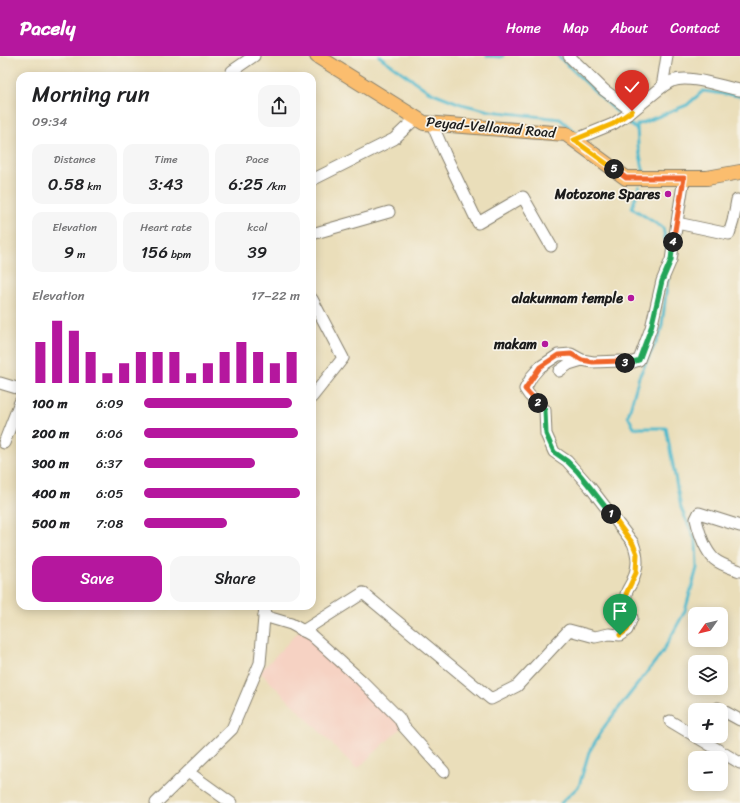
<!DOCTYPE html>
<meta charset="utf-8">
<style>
:root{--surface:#fff;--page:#f6f6f6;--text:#202124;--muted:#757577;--accent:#b5179e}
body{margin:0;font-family:Sriracha,sans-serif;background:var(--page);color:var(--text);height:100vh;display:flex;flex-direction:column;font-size:15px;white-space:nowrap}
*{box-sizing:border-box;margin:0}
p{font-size:13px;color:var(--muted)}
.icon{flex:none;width:22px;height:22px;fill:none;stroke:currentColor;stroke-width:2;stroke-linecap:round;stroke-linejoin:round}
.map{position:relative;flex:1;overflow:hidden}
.sheet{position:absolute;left:16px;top:16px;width:300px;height:538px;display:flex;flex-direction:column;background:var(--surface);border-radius:12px;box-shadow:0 2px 10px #0003}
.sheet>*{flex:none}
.needle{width:26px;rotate:236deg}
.fabs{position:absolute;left:688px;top:551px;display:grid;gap:8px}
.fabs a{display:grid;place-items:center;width:40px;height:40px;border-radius:8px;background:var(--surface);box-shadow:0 2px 10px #0003;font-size:20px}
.pin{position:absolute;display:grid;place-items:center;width:34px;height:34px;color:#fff;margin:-41px -17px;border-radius:50% 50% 50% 0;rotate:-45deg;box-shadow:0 0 4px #0007}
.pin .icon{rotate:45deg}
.km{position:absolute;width:20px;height:20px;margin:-10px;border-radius:50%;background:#222;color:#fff;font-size:11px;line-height:20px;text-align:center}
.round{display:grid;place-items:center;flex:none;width:42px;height:42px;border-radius:12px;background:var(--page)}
.headline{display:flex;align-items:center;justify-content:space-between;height:68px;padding:0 16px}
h1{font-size:22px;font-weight:600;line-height:30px}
.stats{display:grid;grid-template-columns:repeat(3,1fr);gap:6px;height:68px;padding:4px 16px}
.stats div{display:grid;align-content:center;border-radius:10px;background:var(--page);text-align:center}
.stats b{font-size:17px;font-weight:600}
.stats small{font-size:11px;font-weight:400}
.stats p{font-size:11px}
.chart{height:112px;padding:8px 16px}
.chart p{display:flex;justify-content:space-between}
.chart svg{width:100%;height:72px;margin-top:4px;stroke:var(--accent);stroke-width:6}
.action{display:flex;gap:8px;margin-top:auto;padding:8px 16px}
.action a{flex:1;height:46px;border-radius:12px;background:var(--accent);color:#fff;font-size:16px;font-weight:600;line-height:46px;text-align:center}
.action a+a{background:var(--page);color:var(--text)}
ul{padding:0 16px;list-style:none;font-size:13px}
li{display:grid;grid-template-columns:64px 48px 1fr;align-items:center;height:30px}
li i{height:10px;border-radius:5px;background:var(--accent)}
header{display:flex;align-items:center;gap:24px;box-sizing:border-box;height:56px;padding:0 20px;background:var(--accent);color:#fff}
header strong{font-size:19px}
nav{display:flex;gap:22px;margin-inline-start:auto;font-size:14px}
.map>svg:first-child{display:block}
.built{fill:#f6d2c3}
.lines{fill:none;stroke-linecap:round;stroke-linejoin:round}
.stream{stroke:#4fb9cc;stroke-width:3}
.minor-casing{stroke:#837d6b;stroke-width:13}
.major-casing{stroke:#837d6b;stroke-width:16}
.minor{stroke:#fff;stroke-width:11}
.major{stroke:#fbbd6e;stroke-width:14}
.split-1-casing{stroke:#fff;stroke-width:8}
.split-2-casing{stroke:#fff;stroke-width:8}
.split-3-casing{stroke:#fff;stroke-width:8}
.split-4-casing{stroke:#fff;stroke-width:8}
.split-5-casing{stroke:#fff;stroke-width:8}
.split-6-casing{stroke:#fff;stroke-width:8}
.split-1{stroke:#f5b400;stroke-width:5}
.split-2{stroke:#22a559;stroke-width:5}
.split-3{stroke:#f0652b;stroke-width:5}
.split-4{stroke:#22a559;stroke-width:5}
.split-5{stroke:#f0652b;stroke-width:5}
.split-6{stroke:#f5b400;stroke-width:5}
.poi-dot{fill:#b5179e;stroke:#f7f3e8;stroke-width:1.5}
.labels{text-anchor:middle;stroke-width:3.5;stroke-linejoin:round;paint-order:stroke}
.street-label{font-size:14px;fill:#1c1c1c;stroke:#f7f3e8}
.poi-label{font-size:14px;font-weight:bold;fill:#1c1c1c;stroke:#f7f3e8;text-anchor:end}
</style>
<header>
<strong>Pacely</strong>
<nav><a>Home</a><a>Map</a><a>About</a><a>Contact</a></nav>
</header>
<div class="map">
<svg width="740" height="747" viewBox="0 0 740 747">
<rect width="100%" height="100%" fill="#f7f3e8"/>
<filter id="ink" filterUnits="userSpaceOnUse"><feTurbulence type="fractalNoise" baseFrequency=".025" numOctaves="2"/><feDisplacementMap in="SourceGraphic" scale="8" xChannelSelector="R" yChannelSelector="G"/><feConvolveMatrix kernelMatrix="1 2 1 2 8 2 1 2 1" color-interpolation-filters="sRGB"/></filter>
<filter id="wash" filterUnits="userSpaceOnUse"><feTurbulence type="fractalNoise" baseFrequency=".012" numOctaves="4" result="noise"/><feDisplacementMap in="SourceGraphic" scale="16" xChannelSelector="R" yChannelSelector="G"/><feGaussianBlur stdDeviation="0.9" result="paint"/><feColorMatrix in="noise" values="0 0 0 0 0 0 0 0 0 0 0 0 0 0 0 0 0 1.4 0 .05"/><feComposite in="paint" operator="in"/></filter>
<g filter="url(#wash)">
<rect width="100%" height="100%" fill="#eadeba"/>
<!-- built -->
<path class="built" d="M303,571L402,671L357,713L260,616Z"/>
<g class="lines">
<!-- stream -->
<g class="stream">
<path d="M379,0L428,35L461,48L490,55L560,63L575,76"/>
<path d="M487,0L501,1L503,0"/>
<path d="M558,0L617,56"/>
<path d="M629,67L637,74"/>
<path d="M641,116L644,117L638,90L637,69L687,49L703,35L740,40"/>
<path d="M639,130L632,152L663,172L668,197"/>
<path d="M561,747L579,730L589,696L604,671L662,597L685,555L697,512L696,486L681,452L666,372H634L628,360L639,321L660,278L662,269L668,222"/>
</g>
</g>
</g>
<g filter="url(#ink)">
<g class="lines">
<!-- minor casing -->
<g class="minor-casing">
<g id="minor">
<path d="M569,0L604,34L632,55"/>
<path d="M231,20L232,15L254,0"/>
<path d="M662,31C665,29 669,26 672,25C690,18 722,31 740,34"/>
<path d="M432,68L445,98L478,167L523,141L551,190"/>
<path d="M574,84L613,68L630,57L662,31L667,0"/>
<path d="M312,124L394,83L416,62"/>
<path d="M677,167L729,178L733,165L737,144"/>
<path d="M312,178L389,156"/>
<path d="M312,243L343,302L312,341"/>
<path d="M559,315L569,308L582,304"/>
<path d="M0,327L20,333"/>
<path d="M4,387L20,346"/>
<path d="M740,470L699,457L696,463C699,476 704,493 714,503C721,509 732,512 740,515"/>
<path d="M264,560L291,568L311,579L361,624L399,662L403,670L444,716"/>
<path d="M303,575L363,537L491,643L517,630L569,574L595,581L609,578L620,579L627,574L632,562C629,556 625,544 626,538C627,534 630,530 632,526C638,511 639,503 633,487L590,431L567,405L554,396L546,378L545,354L529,339L525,333L532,320L540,311L558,299L571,298L582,304L593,306L621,305L627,308L639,304L651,272L662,225L671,204L684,122"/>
<path d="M718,652L740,664"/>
<path d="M670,665L695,680"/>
<path d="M695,680L740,707"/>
<path d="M188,716L231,747"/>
<path d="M156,747L232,673L260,607L265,550"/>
</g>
</g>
<!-- major casing -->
<g class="major-casing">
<path id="major" d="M317,0L424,67L566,78L626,122H707L740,116"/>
</g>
<!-- minor -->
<use href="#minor" class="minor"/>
<!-- major -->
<use href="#major" class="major"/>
</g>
</g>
<g class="lines" filter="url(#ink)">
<!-- split-1 casing -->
<g class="split-1-casing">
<path id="split-1" d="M611,458L633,488L637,498L636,517L626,538L630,556L632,562L627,574L620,579"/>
</g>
<!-- split-2 casing -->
<g class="split-2-casing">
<path id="split-2" d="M538,347L545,354L546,378L554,396L567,405L577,415L590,431L611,458"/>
</g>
<!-- split-3 casing -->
<g class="split-3-casing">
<path id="split-3" d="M538,347L525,333L540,311L558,299L571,298L582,304L593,306L621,305L625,307"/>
</g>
<!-- split-4 casing -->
<g class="split-4-casing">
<path id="split-4" d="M625,307L627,308L639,304L651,272L662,225L671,204L673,186"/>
</g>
<!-- split-5 casing -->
<g class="split-5-casing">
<path id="split-5" d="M614,113L626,122H684L673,186"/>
</g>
<!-- split-6 casing -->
<g class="split-6-casing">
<path id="split-6" d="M614,113L574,84L613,68L632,55"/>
</g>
<!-- split-1 -->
<use href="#split-1" class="split-1"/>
<!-- split-2 -->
<use href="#split-2" class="split-2"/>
<!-- split-3 -->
<use href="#split-3" class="split-3"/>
<!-- split-4 -->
<use href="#split-4" class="split-4"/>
<!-- split-5 -->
<use href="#split-5" class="split-5"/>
<!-- split-6 -->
<use href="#split-6" class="split-6"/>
</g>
<!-- markers -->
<g class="poi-dot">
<circle cx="668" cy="138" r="4"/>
<circle cx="631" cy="242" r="4"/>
<circle cx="545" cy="288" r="4"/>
</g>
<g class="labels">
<!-- street labels -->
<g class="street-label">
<text transform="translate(491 71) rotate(5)" y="5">Peyad-Vellanad Road</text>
</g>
<!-- poi labels -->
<g class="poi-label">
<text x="660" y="143">Motozone Spares</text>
<text x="623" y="247">alakunnam temple</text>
<text x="537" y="293">makam</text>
</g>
</g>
</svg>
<div class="fabs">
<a><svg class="needle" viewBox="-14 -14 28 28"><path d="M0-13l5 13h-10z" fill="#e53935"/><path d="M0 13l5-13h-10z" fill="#757577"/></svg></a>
<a><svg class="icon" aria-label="layers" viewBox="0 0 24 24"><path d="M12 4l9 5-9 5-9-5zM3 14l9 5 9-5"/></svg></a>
<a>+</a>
<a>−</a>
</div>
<div class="pin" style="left:620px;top:579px;background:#1e9e55"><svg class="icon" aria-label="arrive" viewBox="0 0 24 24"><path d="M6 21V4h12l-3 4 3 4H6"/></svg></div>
<div class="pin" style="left:632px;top:55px;background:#d93025"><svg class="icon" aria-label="check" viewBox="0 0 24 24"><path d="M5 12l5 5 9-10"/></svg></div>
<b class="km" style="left:611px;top:458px">1</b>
<b class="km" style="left:538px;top:347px">2</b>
<b class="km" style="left:625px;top:307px">3</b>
<b class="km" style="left:673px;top:186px">4</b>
<b class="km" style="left:614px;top:113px">5</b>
<section class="sheet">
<div class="headline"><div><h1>Morning run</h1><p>09:34</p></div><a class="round"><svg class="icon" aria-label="share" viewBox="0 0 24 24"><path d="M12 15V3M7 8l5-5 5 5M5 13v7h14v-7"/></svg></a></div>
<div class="stats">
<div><p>Distance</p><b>0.58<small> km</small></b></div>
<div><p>Time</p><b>3:43</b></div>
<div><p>Pace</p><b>6:25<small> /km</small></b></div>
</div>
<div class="stats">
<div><p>Elevation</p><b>9<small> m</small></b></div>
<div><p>Heart rate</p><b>156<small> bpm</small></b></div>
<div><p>kcal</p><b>39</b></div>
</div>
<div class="chart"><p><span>Elevation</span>17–22 m</p>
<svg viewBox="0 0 160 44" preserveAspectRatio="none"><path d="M5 44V19M15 44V6M25 44V12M35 44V25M45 44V38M55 44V32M65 44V25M75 44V25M85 44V25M95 44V38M105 44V32M115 44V25M125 44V19M135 44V25M145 44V32M155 44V25"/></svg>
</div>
<ul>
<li><b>100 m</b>6:09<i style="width:95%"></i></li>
<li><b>200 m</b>6:06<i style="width:99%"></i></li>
<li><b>300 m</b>6:37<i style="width:71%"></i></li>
<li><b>400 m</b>6:05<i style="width:100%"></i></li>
<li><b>500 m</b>7:08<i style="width:53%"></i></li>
</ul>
<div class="action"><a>Save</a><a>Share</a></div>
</section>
</div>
